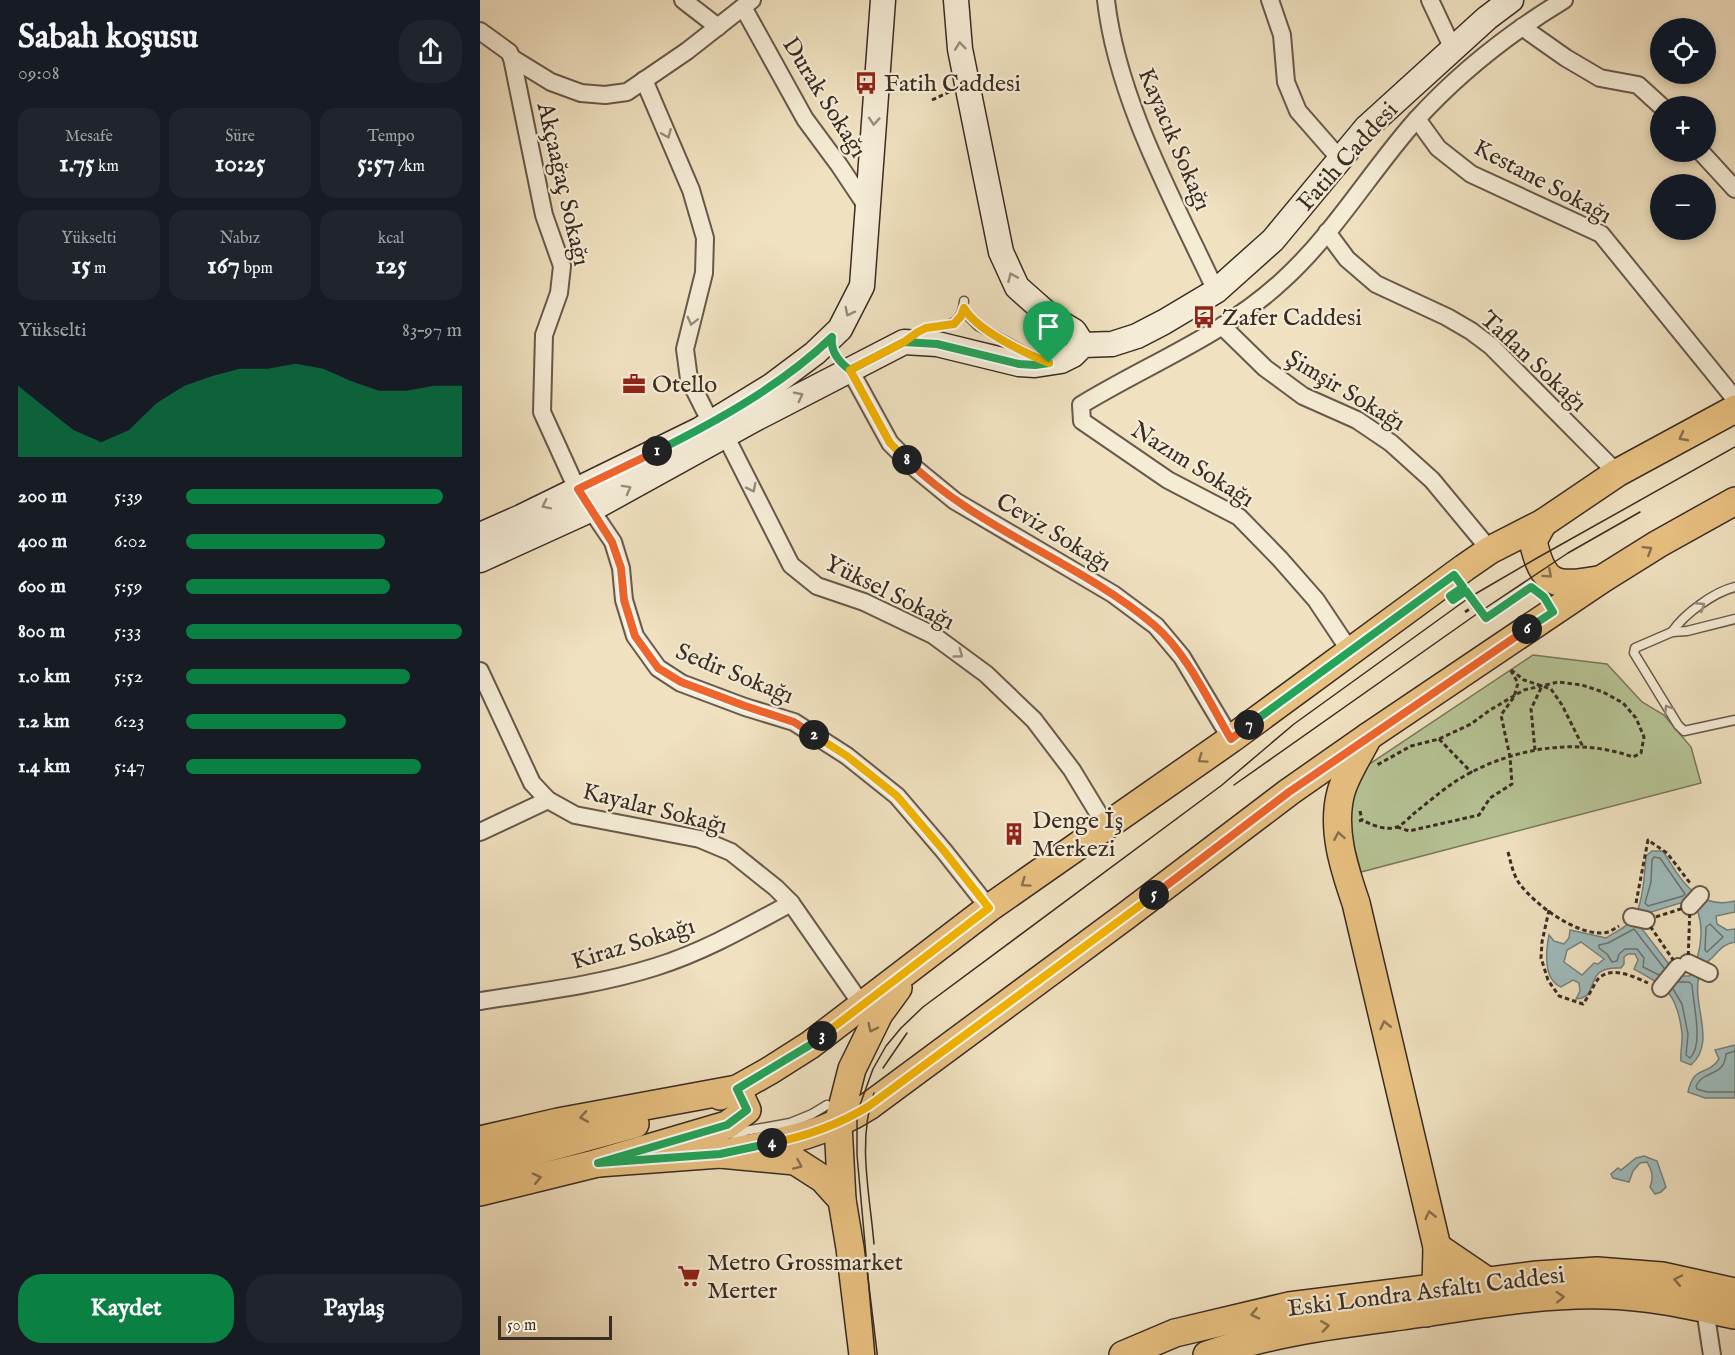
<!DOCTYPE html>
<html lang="tr">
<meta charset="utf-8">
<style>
:root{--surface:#171b24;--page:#20242c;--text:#f1f3f6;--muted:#9ea1a6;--accent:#0b8043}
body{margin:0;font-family:"IM FELL English",serif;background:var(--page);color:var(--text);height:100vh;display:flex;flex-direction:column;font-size:22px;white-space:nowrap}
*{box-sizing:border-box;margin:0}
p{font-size:20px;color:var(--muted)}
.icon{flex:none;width:33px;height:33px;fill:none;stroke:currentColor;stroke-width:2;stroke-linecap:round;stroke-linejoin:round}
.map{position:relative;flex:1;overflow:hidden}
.drawer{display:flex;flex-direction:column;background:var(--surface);width:480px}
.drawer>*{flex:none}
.controls{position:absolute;left:1170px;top:18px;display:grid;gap:12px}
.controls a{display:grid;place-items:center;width:66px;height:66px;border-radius:50%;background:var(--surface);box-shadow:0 3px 9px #0003;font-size:30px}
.scale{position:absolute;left:18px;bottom:15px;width:114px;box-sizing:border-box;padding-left:6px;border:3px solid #3a2c24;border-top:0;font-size:16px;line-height:21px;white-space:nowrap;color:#3a2c24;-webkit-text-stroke:4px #f5ecd6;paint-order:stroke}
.pin{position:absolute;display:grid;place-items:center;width:51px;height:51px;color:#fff;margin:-62px -26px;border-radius:50% 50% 50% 0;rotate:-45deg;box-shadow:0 0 6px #0007}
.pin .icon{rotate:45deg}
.km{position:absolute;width:30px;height:30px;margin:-15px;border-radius:50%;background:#222;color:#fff;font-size:16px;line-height:30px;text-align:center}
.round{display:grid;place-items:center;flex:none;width:63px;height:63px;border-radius:24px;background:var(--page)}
.summary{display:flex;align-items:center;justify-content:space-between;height:102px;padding:0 18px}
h1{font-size:33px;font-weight:700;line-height:45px}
.stats{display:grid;grid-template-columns:repeat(3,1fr);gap:9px;height:102px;padding:6px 18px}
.stats div{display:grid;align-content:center;border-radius:15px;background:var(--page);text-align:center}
.stats b{font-size:26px;font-weight:700}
.stats small{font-size:16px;font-weight:400}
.stats p{font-size:16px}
.chart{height:168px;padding:12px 18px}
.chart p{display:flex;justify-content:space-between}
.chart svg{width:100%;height:108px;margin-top:6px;fill:var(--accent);opacity:.7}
.button{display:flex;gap:12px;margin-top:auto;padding:12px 18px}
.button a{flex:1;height:69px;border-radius:24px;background:var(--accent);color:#fff;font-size:24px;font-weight:700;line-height:69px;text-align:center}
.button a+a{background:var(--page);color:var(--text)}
ul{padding:0 18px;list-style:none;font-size:20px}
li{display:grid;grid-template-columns:96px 72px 1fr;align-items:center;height:45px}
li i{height:15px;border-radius:8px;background:var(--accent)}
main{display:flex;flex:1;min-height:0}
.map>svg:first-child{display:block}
.green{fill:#b6c395;stroke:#78785c;stroke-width:1.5}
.water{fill:#9ebbbc;stroke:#76827f;stroke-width:1.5;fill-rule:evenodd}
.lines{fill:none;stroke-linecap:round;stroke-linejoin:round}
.shore{stroke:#6c7470;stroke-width:1.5}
.lane-casing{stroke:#68594b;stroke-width:11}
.street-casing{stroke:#68594b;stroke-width:20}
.secondary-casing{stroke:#3a2c24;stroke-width:27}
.primary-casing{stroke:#3a2c24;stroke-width:30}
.path{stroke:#3a2c24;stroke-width:3;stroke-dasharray:4.5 3;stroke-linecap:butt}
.lane{stroke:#f5ecd6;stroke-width:8}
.street{stroke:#f5ecd6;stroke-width:16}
.secondary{stroke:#f5ecd6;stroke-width:24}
.primary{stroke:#e8c080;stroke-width:27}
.tram{stroke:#3a2c24;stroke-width:1.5}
.oneway{stroke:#988c7d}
.oneway2{stroke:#886f4d}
.split-1-casing{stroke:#fff;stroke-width:12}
.split-2-casing{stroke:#fff;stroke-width:12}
.split-3-casing{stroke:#fff;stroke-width:12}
.split-4-casing{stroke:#fff;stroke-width:12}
.split-5-casing{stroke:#fff;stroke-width:12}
.split-6-casing{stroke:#fff;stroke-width:12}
.split-7-casing{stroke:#fff;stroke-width:12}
.split-8-casing{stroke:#fff;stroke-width:12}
.split-9-casing{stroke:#fff;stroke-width:12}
.split-1{stroke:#22a559;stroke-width:8}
.split-2{stroke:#f0652b;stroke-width:8}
.split-3{stroke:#f5b400;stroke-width:8}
.split-4{stroke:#22a559;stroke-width:8}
.split-5{stroke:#f5b400;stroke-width:8}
.split-6{stroke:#f0652b;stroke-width:8}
.split-7{stroke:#22a559;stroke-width:8}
.split-8{stroke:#f0652b;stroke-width:8}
.split-9{stroke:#f5b400;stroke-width:8}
.labels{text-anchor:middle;stroke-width:4.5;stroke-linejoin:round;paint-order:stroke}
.poi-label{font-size:24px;fill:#3a2c24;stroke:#f5ecd6;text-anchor:start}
.street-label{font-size:24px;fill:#3a2c24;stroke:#f5ecd6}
</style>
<main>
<section class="drawer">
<div class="summary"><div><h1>Sabah koşusu</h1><p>09:08</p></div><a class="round"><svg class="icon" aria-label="share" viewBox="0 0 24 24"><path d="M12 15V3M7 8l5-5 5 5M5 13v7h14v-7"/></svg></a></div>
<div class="stats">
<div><p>Mesafe</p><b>1.75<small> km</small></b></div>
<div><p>Süre</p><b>10:25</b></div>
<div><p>Tempo</p><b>5:57<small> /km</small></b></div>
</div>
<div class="stats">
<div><p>Yükselti</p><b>15<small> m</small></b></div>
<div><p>Nabız</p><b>167<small> bpm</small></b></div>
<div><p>kcal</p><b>125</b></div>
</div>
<div class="chart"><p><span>Yükselti</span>83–97 m</p>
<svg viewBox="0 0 160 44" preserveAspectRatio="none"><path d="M0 44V15L10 24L20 33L30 38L40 33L50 22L60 15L70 11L80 8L90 8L100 6L110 8L120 13L130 17L140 17L150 15L160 15V44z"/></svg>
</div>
<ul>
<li><b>200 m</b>5:39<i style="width:93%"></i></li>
<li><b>400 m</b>6:02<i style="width:72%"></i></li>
<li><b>600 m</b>5:59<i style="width:74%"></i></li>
<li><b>800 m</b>5:33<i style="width:100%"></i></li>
<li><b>1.0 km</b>5:52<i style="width:81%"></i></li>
<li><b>1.2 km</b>6:23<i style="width:58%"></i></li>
<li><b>1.4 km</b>5:47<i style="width:85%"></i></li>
</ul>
<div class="button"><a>Kaydet</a><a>Paylaş</a></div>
</section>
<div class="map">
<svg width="1255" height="1355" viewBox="0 0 1255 1355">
<rect width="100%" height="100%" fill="#f0e1c0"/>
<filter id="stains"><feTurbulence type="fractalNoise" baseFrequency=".00333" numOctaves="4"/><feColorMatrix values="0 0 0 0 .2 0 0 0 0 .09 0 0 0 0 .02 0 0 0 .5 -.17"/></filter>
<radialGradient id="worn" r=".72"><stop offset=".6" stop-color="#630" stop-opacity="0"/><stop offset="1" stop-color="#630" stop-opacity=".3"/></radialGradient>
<!-- green -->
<path class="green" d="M1053,655L1127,664L1162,702L1184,715L1211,747L1221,783L881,872L866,816L872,786L888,765Z"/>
<!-- water -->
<g class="water">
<path d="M1172,851H1183C1200,879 1218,911 1255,901V912L1236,916L1237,924L1247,930L1255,929V942C1244,944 1240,949 1233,957C1230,960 1225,963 1223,967C1205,997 1240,1039 1211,1065L1201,1061C1200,1051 1203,1042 1202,1033C1197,992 1186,987 1154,969L1158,960L1155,954H1148L1144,957V964L1141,968C1118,967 1115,974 1109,994L1102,998L1096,999L1100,991L1099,983L1093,980L1081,987C1063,979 1066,951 1069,935L1074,941L1084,944L1089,938L1090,930L1126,938C1135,932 1148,927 1154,918C1163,904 1165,873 1166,856ZM1210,900C1228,918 1221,955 1210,976H1198L1159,925L1161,915ZM1101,942L1124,959L1118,964L1114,963L1102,975L1084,962L1087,950Z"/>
<path d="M1255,1045V1098H1225L1208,1092C1214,1064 1227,1077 1239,1059L1235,1050Z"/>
<path d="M1164,1156L1177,1161L1186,1187L1181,1192L1175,1194L1170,1187C1174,1177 1172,1171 1167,1162L1160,1163L1153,1171L1149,1182L1133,1178L1131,1174L1138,1168L1141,1170L1156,1158Z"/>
</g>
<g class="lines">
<!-- shore -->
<g class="shore">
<path d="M1174,857L1180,858L1205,894L1203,896L1168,906L1165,903L1171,882L1172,860Z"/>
<path d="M1230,924L1243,937L1227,952L1225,950L1226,927Z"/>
<path d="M1179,975L1163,967L1164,958L1157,949H1145L1139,954L1137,961L1132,962L1127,954L1119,948V945L1128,943L1154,929L1184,968"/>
<path d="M1193,989L1202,1004L1208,1034L1206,1055L1210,1058C1224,1045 1213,1003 1212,985L1209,982H1198"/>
<path d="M1255,1051L1246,1054C1244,1078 1224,1069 1216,1086L1217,1089L1227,1092H1255"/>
</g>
<!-- lane casing -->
<g class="lane-casing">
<g id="lane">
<path d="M484,308L489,317L498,326L553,356"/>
<path d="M431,337C454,320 481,336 484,301"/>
<path d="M1255,619L1207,631L1192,632L1155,648L1154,653L1198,725L1204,731L1255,720"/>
<path d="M1192,632C1204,614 1234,592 1255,587"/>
<path d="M252,1143L265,1131L310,1123L332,1114L347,1105"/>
</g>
</g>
<!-- street casing -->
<g class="street-casing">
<g id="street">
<path d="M203,0L238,27"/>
<path d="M626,0C637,99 694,201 736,291"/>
<path d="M790,0L802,35L806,82L818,111L860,159"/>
<path d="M950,0L973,49"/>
<path d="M263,7L325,119L359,165L389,210"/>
<path d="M1042,27L1086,58L1120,78L1158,85L1181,106"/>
<path d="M0,31L29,52L32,58L71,82L101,93L125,95L147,92L207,51L272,0"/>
<path d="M32,58L64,215L82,266L79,293L64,335L62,412L97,489L133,542L141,568L144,600L155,636L178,668L201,683L265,707L314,722L367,756L417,796L464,851L509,908"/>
<path d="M164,80L211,190L225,238L224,273L205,349L209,379L231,423"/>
<path d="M937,119L958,148L991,174L1121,234L1255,399"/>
<path d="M1221,152L1255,189"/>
<path d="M847,232L867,259L896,284L967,317L991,331L1011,346L1137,473"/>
<path d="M742,326L785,368L823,396L877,420L911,443L952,480L1010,550"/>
<path d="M370,370L410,443L436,469L475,501L633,594L676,626L702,657L751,739"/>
<path d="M245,435L311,565L337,586L384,602L453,635L506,674L554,720L592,770L626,826"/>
<path d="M870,651L836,600L800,559L759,517L688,480L602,421L601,405C668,364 744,335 802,281C854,234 890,172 936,120C978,74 1031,32 1084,0"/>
<path d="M0,671L52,783L68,800L95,815L220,839L251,852L296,888L311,903L382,1005"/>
<path d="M0,832L68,800"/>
<path d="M1210,906L1220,895"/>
<path d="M1152,917L1166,920"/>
<path d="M1208,963L1229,973"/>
<path d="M1181,988L1198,967"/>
<path d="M0,1001C58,992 118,985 175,967C223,952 267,927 311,903"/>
<path d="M1225,1309L1232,1355"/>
</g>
</g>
<!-- secondary casing -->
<g class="secondary-casing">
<g id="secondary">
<path d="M476,0L480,49L521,252L537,287L572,318L594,331L603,345"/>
<path d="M0,535L41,517L219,430L291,386L335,353L360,329L382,286L403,0"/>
<path d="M0,560L112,509L275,419L424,342L457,344L539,364L555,365L581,361L593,355L603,345L632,344L657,336L684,322L736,291L793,240L886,128L1007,18L1031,0"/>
</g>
</g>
<!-- primary casing -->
<g class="primary-casing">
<g id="primary">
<path d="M1063,523L1053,541C1063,585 1075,588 1118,580"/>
<path d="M888,737C879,755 866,774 861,792C851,829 864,868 876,903L957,1247L956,1288L946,1313"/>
<path d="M0,1140L78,1122L257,1089L289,1071L330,1045L509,908L751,739L984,568L1010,550L1063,523L1137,473L1255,409"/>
<path d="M240,1154C295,1143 341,1137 389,1106L647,915L809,792L889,736L1122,579L1178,544L1255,501"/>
<path d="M118,1163L247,1125L267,1110L257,1089L240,1096"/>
<path d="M0,1166L155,1124"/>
<path d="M0,1192L118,1163L240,1154L315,1161L343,1179L362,1200"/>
<path d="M957,1247L1007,1281"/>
<path d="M383,1355L370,1248L362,1200L358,1124L372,1069L399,1014L418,988"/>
<path d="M643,1355L695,1333L809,1306L1057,1275L1117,1271L1182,1276L1255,1292"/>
<path d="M727,1355C793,1332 853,1325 922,1316C989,1307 1058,1293 1125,1295C1170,1296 1212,1306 1255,1315"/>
</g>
</g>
<!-- path -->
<g class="path">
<path d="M452,100L469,92"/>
<path d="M986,592L1006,618L1052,588"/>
<path d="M985,612L996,605"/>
<path d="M959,739L992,773"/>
<path d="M1055,750L1051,709L1062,686"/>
<path d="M880,811L882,820"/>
<path d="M879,821L882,820C892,825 906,831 917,827C922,825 928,819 932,815C946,804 961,791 976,781C1027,749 1095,736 1153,757L1161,753L1164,737L1156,718L1143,703L1123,692L1102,685L1078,682L1044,690L1010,710L991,724L959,739L931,746L897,765"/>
<path d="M917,827L929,831L999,815L1010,798L1032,784L1030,757L1021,715L1034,697L1038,683L1030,669L1044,680L1071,689L1082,705L1103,747"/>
<path d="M1028,852C1031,863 1033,874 1039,883C1055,905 1095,934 1122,933C1129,933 1134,929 1139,926"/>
<path d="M1156,903L1168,840L1187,853L1210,883"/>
<path d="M1210,906L1208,963L1198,967L1166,920Z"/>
<path d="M1069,910L1062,942L1061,958L1068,980L1079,996L1103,1004C1109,996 1113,986 1118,979C1132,965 1154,977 1168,983"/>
</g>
<!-- lane -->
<use href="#lane" class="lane"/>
<!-- street -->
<use href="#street" class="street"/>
<!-- secondary -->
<use href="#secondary" class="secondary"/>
<!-- primary -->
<use href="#primary" class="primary"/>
<!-- tram -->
<g class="tram">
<path d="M754,785L1001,611L1088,553L1160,512"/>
<path d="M403,1068L427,1033"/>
<path d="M394,1093C377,1141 390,1195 394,1244"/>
<path d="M395,1355L377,1155V1113L393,1069L406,1046L421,1028L443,1007L742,785L814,724L990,597L1057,558L1255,447"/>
</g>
</g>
<!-- one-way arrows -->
<defs><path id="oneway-chevron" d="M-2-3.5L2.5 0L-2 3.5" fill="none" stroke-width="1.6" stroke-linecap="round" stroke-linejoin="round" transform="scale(1.5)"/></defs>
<g class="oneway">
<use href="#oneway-chevron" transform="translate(480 46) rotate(-97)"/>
<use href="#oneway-chevron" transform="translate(394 121) rotate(94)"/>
<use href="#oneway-chevron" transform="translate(187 134) rotate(67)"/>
<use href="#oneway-chevron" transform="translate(532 277) rotate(-114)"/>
<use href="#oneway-chevron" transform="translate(369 312) rotate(117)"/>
<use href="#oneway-chevron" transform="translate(212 321) rotate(104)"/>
<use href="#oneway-chevron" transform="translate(319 396) rotate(-27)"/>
<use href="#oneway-chevron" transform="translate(272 488) rotate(63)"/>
<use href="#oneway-chevron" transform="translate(147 489) rotate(-29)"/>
<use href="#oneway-chevron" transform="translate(66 505) rotate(154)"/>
<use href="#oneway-chevron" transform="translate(1221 606) rotate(-33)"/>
<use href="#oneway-chevron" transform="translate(479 654) rotate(36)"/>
<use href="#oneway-chevron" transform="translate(1188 709) rotate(-122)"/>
</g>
<g class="oneway2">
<use href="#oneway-chevron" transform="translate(1203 437) rotate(152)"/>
<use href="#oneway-chevron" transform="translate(1168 550) rotate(-32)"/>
<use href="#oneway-chevron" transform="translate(1068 574) rotate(42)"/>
<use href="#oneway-chevron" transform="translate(722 759) rotate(145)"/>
<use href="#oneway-chevron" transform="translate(859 836) rotate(-100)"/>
<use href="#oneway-chevron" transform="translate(545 883) rotate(145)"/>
<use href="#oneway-chevron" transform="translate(905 1025) rotate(-103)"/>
<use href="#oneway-chevron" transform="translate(392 1028) rotate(116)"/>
<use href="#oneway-chevron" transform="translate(104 1117) rotate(170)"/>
<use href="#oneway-chevron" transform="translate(318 1165) rotate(24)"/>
<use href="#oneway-chevron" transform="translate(57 1178) rotate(-13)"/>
<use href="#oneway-chevron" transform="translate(950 1215) rotate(-103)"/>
<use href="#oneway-chevron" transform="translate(1198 1280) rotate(-168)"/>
<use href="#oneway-chevron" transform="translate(1080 1297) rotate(-3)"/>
<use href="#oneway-chevron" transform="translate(775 1314) rotate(167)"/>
<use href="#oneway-chevron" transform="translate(845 1326) rotate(-8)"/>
</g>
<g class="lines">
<!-- split-1 casing -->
<g class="split-1-casing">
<path id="split-1" d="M177,451C239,420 302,385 352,337C350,351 359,362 370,370L424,342L457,344L539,364L555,365L569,363"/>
</g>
<!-- split-2 casing -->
<g class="split-2-casing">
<path id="split-2" d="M177,451L98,489L132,542L141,568L144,600L155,636L178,668L201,682L265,706L314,722L334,735"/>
</g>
<!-- split-3 casing -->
<g class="split-3-casing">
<path id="split-3" d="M334,735L367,756L417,796L464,851L509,908L342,1036"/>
</g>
<!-- split-4 casing -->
<g class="split-4-casing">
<path id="split-4" d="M292,1143L240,1154L118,1163L247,1125L267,1110L257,1089L330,1045L342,1036"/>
</g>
<!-- split-5 casing -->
<g class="split-5-casing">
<path id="split-5" d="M292,1143C328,1136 358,1125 389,1106L674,895"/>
</g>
<!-- split-6 casing -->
<g class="split-6-casing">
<path id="split-6" d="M674,895L809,792L1047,629"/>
</g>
<!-- split-7 casing -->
<g class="split-7-casing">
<path id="split-7" d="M769,725L974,575L983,587L970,596L973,600L986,591L1006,618L1051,587L1064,597L1073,612L1047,629"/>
</g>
<!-- split-8 casing -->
<g class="split-8-casing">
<path id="split-8" d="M427,460C498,530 598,561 674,625C707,653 729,702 751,739L769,725"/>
</g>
<!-- split-9 casing -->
<g class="split-9-casing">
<path id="split-9" d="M427,460L410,443L370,370L424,342L438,332L446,328L474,324L481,316L484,308C496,330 545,353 569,363"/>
</g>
<!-- split-1 -->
<use href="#split-1" class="split-1"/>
<!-- split-2 -->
<use href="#split-2" class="split-2"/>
<!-- split-3 -->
<use href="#split-3" class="split-3"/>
<!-- split-4 -->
<use href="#split-4" class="split-4"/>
<!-- split-5 -->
<use href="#split-5" class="split-5"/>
<!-- split-6 -->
<use href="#split-6" class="split-6"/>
<!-- split-7 -->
<use href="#split-7" class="split-7"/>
<!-- split-8 -->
<use href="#split-8" class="split-8"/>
<!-- split-9 -->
<use href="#split-9" class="split-9"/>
</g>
<!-- icons -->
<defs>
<g id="bus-bare" transform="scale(1.8)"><path d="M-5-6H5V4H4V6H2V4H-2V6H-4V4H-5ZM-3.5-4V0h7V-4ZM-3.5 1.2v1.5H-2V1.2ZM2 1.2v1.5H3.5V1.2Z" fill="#8f2418" stroke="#f5ecd6" stroke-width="2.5" paint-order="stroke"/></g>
<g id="office-bare" transform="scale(1.8)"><path d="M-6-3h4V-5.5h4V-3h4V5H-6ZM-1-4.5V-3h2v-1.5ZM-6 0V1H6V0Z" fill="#8f2418" stroke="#f5ecd6" stroke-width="2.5" paint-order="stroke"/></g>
<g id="building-bare" transform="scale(1.8)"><path d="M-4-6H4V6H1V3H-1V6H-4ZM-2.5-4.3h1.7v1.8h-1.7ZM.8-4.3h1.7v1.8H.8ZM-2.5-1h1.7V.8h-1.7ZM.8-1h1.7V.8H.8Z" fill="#8f2418" stroke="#f5ecd6" stroke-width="2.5" paint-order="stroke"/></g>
<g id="supermarket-bare" transform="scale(1.8)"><path d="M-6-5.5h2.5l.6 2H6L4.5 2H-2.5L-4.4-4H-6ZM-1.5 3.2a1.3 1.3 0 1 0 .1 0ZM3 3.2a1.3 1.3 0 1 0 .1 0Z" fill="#8f2418" stroke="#f5ecd6" stroke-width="2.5" paint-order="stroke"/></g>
</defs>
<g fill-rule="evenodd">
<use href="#bus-bare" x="386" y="83"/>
<use href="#bus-bare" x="724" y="317"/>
<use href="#office-bare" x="154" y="384"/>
<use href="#building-bare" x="534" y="834"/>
<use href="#supermarket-bare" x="209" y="1276"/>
</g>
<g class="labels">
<!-- poi labels -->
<g class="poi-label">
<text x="404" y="91">Fatih Caddesi</text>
<text x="742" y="325">Zafer Caddesi</text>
<text x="172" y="392">Otello</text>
<text x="552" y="828">Denge İş<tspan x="552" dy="28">Merkezi</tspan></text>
<text x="227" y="1270">Metro Grossmarket<tspan x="227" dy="28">Merter</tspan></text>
</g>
<!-- street labels -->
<g class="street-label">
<text transform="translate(345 97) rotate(58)" y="8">Durak Sokağı</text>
<text transform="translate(695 139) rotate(67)" y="8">Kayacık Sokağı</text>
<text transform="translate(867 156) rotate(-48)" y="8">Fatih Caddesi</text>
<text transform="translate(1063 181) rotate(28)" y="8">Kestane Sokağı</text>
<text transform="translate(84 184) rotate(77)" y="8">Akçaağaç Sokağı</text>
<text transform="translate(1054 361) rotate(43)" y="8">Taflan Sokağı</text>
<text transform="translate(866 390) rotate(31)" y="8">Şimşir Sokağı</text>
<text transform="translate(713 464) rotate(32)" y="8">Nazım Sokağı</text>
<text transform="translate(574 532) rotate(31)" y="8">Ceviz Sokağı</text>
<text transform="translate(410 592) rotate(26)" y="8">Yüksel Sokağı</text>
<text transform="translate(255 673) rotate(22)" y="8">Sedir Sokağı</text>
<text transform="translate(175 808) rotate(14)" y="8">Kayalar Sokağı</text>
<text transform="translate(153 943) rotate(-17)" y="8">Kiraz Sokağı</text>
<text transform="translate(946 1291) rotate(-7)" y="8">Eski Londra Asfaltı Caddesi</text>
</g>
</g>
<rect width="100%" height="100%" filter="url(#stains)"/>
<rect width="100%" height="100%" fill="url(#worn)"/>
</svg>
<div class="controls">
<a><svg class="icon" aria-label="locate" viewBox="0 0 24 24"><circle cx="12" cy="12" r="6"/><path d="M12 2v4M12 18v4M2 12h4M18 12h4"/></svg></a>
<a>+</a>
<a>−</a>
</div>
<div class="scale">50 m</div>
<div class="pin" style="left:569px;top:363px;background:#1e9e55"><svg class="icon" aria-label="arrive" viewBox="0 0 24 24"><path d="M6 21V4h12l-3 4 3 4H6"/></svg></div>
<b class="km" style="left:177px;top:451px">1</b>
<b class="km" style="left:334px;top:735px">2</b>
<b class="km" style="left:342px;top:1036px">3</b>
<b class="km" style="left:292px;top:1143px">4</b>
<b class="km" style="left:674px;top:895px">5</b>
<b class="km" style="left:1047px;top:629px">6</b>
<b class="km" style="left:769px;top:725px">7</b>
<b class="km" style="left:427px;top:460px">8</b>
</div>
</main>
